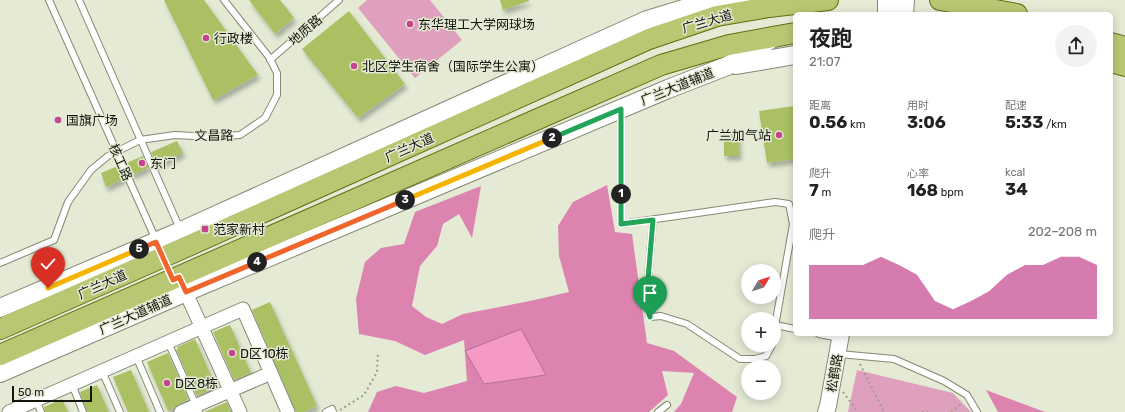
<!DOCTYPE html>
<html lang="zh">
<meta charset="utf-8">
<style>
:root{--surface:#fff;--page:#f2f2f2;--text:#222;--muted:#767676;--accent:#c6448d}
body{margin:0;font-family:Rubik,"Noto Sans SC",sans-serif;background:var(--page);color:var(--text);height:100vh;display:flex;flex-direction:column;font-size:15px;white-space:nowrap}
*{box-sizing:border-box;margin:0}
p{font-size:13px;color:var(--muted)}
.icon{flex:none;width:22px;height:22px;fill:none;stroke:currentColor;stroke-width:2;stroke-linecap:round;stroke-linejoin:round}
.map{position:relative;flex:1;overflow:hidden}
.panel{position:absolute;left:793px;top:12px;width:320px;height:324px;display:flex;flex-direction:column;background:var(--surface);border-radius:6px;box-shadow:0 2px 10px #0003}
.panel>*{flex:none}
.needle{width:26px;rotate:51deg}
.controls{position:absolute;left:741px;top:264px;display:grid;gap:8px}
.controls a{display:grid;place-items:center;width:40px;height:40px;border-radius:50%;background:var(--surface);box-shadow:0 2px 10px #0003;font-size:20px}
.scale{position:absolute;left:12px;bottom:10px;width:80px;box-sizing:border-box;padding-left:4px;border:2px solid #13150d;border-top:0;font-size:11px;line-height:14px;white-space:nowrap;color:#13150d;-webkit-text-stroke:3px #e4ead4;paint-order:stroke}
.pin{position:absolute;display:grid;place-items:center;width:34px;height:34px;color:#fff;margin:-41px -17px;border-radius:50% 50% 50% 0;rotate:-45deg;box-shadow:0 0 4px #0007}
.pin .icon{rotate:45deg}
.km{position:absolute;width:20px;height:20px;margin:-10px;border-radius:50%;background:#222;color:#fff;font-size:11px;line-height:20px;text-align:center}
.round{display:grid;place-items:center;flex:none;width:42px;height:42px;border-radius:21px;background:var(--page)}
.headline{display:flex;align-items:center;justify-content:space-between;height:68px;padding:0 16px}
h1{font-size:22px;font-weight:700;line-height:30px}
.stats{display:grid;grid-template-columns:repeat(3,1fr);gap:6px;height:68px;padding:4px 16px}
.stats div{display:grid;align-content:center}
.stats b{font-size:17px;font-weight:700}
.stats small{font-size:11px;font-weight:400}
.stats p{font-size:11px}
.chart{height:112px;padding:8px 16px}
.chart p{display:flex;justify-content:space-between}
.chart svg{width:100%;height:72px;margin-top:4px;fill:var(--accent);opacity:.7}
.map>svg:first-child{display:block}
.green{fill:#dfa0be}
.forest{fill:#dc84af}
.water{fill:#f59ac6;stroke:#b1728e}
.building{fill:#aac064;filter:url(#shadow)}
.lines{fill:none;stroke-linecap:round;stroke-linejoin:round}
.service-casing{stroke:#838974;stroke-width:8}
.minor-casing{stroke:#838974;stroke-width:15}
.tertiary-casing{stroke:#838974;stroke-width:18}
.secondary-casing{stroke:#838974;stroke-width:20}
.primary-casing{stroke:#5f7012;stroke-width:22}
.path{stroke:#9a9f8e;stroke-width:2;stroke-dasharray:2 3;stroke-linecap:butt}
.service{stroke:#fff;stroke-width:6}
.minor{stroke:#fff;stroke-width:13}
.tertiary{stroke:#fff;stroke-width:16}
.secondary{stroke:#fff;stroke-width:18}
.primary{stroke:#b8c772;stroke-width:20}
.split-1-casing{stroke:#fff;stroke-width:8}
.split-2-casing{stroke:#fff;stroke-width:8}
.split-3-casing{stroke:#fff;stroke-width:8}
.split-4-casing{stroke:#fff;stroke-width:8}
.split-5-casing{stroke:#fff;stroke-width:8}
.split-6-casing{stroke:#fff;stroke-width:8}
.split-1{stroke:#22a559;stroke-width:5}
.split-2{stroke:#22a559;stroke-width:5}
.split-3{stroke:#f5b400;stroke-width:5}
.split-4{stroke:#f0652b;stroke-width:5}
.split-5{stroke:#f0652b;stroke-width:5}
.split-6{stroke:#f5b400;stroke-width:5}
.poi-dot{fill:#c6448d;stroke:#e4ead4;stroke-width:1.5}
.labels{text-anchor:middle;stroke-width:3;stroke-linejoin:round;paint-order:stroke}
.street-label{font-size:13px;fill:#13150d;stroke:#e4ead4}
.poi-label{font-size:13px;fill:#13150d;stroke:#e4ead4;text-anchor:start}
</style>
<div class="map">
<svg width="1125" height="412" viewBox="0 0 1125 412">
<defs>
<filter id="shadow"><feDropShadow dx="2.5" dy="4.5" stdDeviation="2" flood-color="#0004"/></filter>
</defs>
<rect width="100%" height="100%" fill="#e4ead4"/>
<!-- green -->
<g class="green">
<path d="M367,0H430L462,40L415,78L358,8Z"/>
<path d="M857,370L953,393L971,412H848Z"/>
</g>
<!-- forest -->
<g class="forest">
<path d="M607,185L615,232L632,234L647,343L674,351L737,397L732,412H674L681,404L694,373L662,371L668,395L649,412H368L377,392L396,386L424,393L467,381L464,340L425,355L395,341L359,334L356,299L365,262L381,248L404,244L415,212L481,186L472,238L459,214L443,224L437,246L420,266L412,306L426,317L442,324L463,314L530,301L569,292L559,256L558,226L573,202Z"/>
<path d="M986,390L1045,412H998Z"/>
</g>
<!-- water -->
<path class="water" d="M521,329L546,375L484,384L465,351Z"/>
<!-- building -->
<g class="building">
<path d="M164,0H204L258,75L213,100Z"/>
<path d="M249,0H280L294,18L275,34Z"/>
<path d="M500,0H529V1L503,10Z"/>
<path d="M349,11L405,84L358,118L302,49Z"/>
<path d="M795,106V159L767,163L759,111Z"/>
<path d="M738,130L739,156H724V131Z"/>
<path d="M177,141L183,153L157,165L151,152Z"/>
<path d="M143,156L148,168L132,175L126,163Z"/>
<path d="M118,166L124,179L106,187L101,173Z"/>
<path d="M270,302L317,406L304,412H296L252,310Z"/>
<path d="M230,325L251,373L234,380L213,332Z"/>
<path d="M195,339L216,387L197,396L176,350L178,349L177,347Z"/>
<path d="M168,353L188,399L168,411L147,362Z"/>
<path d="M131,370L149,412H128L113,377Z"/>
<path d="M97,385L109,412H87L80,392Z"/>
<path d="M62,399L68,412H45L44,407Z"/>
<path d="M227,402L231,412H204Z"/>
</g>
<g class="lines">
<!-- service casing -->
<g class="service-casing">
<g id="service">
<path d="M49,0L156,240"/>
<path d="M79,0L180,229"/>
<path d="M270,60L339,0"/>
<path d="M621,110V224L775,202L789,204L793,224L774,332"/>
<path d="M653,220L647,291L648,310L650,317L661,316L687,324L740,359H755L766,356L772,345"/>
<path d="M0,263L54,240L68,202L91,170L108,156L140,140L175,135L213,137L240,135L265,118L277,95V73L269,57L224,0"/>
<path d="M775,325L795,329"/>
<path d="M819,334L839,338"/>
<path d="M168,342L199,412"/>
<path d="M839,354L894,359L944,381L967,395L977,412"/>
<path d="M136,356L160,412"/>
<path d="M102,371L120,412"/>
<path d="M72,384L83,412"/>
<path d="M36,400L41,412"/>
<path d="M326,412L332,409L333,412"/>
<path d="M658,412L667,405"/>
</g>
</g>
<!-- minor casing -->
<g class="minor-casing">
<g id="minor">
<path d="M182,284L240,412"/>
<path d="M9,412L243,309L288,412"/>
<path d="M181,412L271,373"/>
</g>
</g>
<!-- tertiary casing -->
<g class="tertiary-casing">
<path id="tertiary" d="M826,412L828,406L841,334"/>
</g>
<!-- secondary casing -->
<g class="secondary-casing">
<g id="secondary">
<path d="M717,0L760,6"/>
<path d="M887,0V14"/>
<path d="M904,14L905,0"/>
<path d="M736,65L795,55"/>
<path d="M0,308L181,231L647,20L713,0"/>
<path d="M0,373L186,292L668,89L727,66L773,38"/>
</g>
</g>
<!-- primary casing -->
<g class="primary-casing">
<g id="primary">
<path d="M940,0L1017,14"/>
<path d="M1111,43L1125,47"/>
<path d="M1111,62L1125,66"/>
<path d="M0,329L188,246L649,39L717,16L769,7L828,0"/>
<path d="M0,355L661,65L729,45L795,33"/>
</g>
</g>
<!-- path -->
<g class="path">
<path d="M860,364L884,412"/>
<path d="M843,392L858,412"/>
<path d="M340,410L364,395L377,372L378,352"/>
<path d="M922,412L925,411L928,412"/>
<path d="M951,412L963,403"/>
</g>
<!-- service -->
<use href="#service" class="service"/>
<!-- minor -->
<use href="#minor" class="minor"/>
<!-- tertiary -->
<use href="#tertiary" class="tertiary"/>
<!-- secondary -->
<use href="#secondary" class="secondary"/>
<!-- primary -->
<use href="#primary" class="primary"/>
</g>
<g class="lines">
<!-- split-1 casing -->
<g class="split-1-casing">
<path id="split-1" d="M621,194V224L653,220L647,291L648,310L650,317"/>
</g>
<!-- split-2 casing -->
<g class="split-2-casing">
<path id="split-2" d="M552,138L621,109V194"/>
</g>
<!-- split-3 casing -->
<g class="split-3-casing">
<path id="split-3" d="M405,200L552,138"/>
</g>
<!-- split-4 casing -->
<g class="split-4-casing">
<path id="split-4" d="M257,262L405,200"/>
</g>
<!-- split-5 casing -->
<g class="split-5-casing">
<path id="split-5" d="M139,249L156,242L173,280L179,277L186,292L257,262"/>
</g>
<!-- split-6 casing -->
<g class="split-6-casing">
<path id="split-6" d="M48,288L139,249"/>
</g>
<!-- split-1 -->
<use href="#split-1" class="split-1"/>
<!-- split-2 -->
<use href="#split-2" class="split-2"/>
<!-- split-3 -->
<use href="#split-3" class="split-3"/>
<!-- split-4 -->
<use href="#split-4" class="split-4"/>
<!-- split-5 -->
<use href="#split-5" class="split-5"/>
<!-- split-6 -->
<use href="#split-6" class="split-6"/>
</g>
<!-- markers -->
<g class="poi-dot">
<circle cx="410" cy="24" r="4"/>
<circle cx="206" cy="38" r="4"/>
<circle cx="354" cy="66" r="4"/>
<circle cx="58" cy="120" r="4"/>
<circle cx="779" cy="135" r="4"/>
<circle cx="142" cy="163" r="4"/>
<rect x="201" y="225" width="8" height="8" rx="2"/>
<circle cx="232" cy="353" r="4"/>
<circle cx="167" cy="383" r="4"/>
</g>
<g class="labels">
<!-- street labels -->
<g class="street-label">
<text transform="translate(707 21) rotate(-16)" y="5">广兰大道</text>
<text transform="translate(305 30) rotate(-41)" y="5">地质路</text>
<text transform="translate(677 86) rotate(-22)" y="5">广兰大道辅道</text>
<text transform="translate(214 135) rotate(-1)" y="5">文昌路</text>
<text transform="translate(409 147) rotate(-24)" y="5">广兰大道</text>
<text transform="translate(121 162) rotate(66)" y="5">核工路</text>
<text transform="translate(102 284) rotate(-24)" y="5">广兰大道</text>
<text transform="translate(135 314) rotate(-24)" y="5">广兰大道辅道</text>
<text transform="translate(834 373) rotate(-80)" y="5">松鹤路</text>
</g>
<!-- poi labels -->
<g class="poi-label">
<text x="418" y="29">东华理工大学网球场</text>
<text x="214" y="43">行政楼</text>
<text x="362" y="71">北区学生宿舍（国际学生公寓）</text>
<text x="66" y="125">国旗广场</text>
<text x="771" y="140" text-anchor="end">广兰加气站</text>
<text x="150" y="168">东门</text>
<text x="213" y="234">范家新村</text>
<text x="240" y="358">D区10栋</text>
<text x="175" y="388">D区8栋</text>
</g>
</g>
</svg>
<div class="controls">
<a><svg class="needle" viewBox="-14 -14 28 28"><path d="M0-13l5 13h-10z" fill="#e53935"/><path d="M0 13l5-13h-10z" fill="#767676"/></svg></a>
<a>+</a>
<a>−</a>
</div>
<div class="scale">50 m</div>
<div class="pin" style="left:650px;top:317px;background:#1e9e55"><svg class="icon" aria-label="arrive" viewBox="0 0 24 24"><path d="M6 21V4h12l-3 4 3 4H6"/></svg></div>
<div class="pin" style="left:48px;top:288px;background:#d93025"><svg class="icon" aria-label="check" viewBox="0 0 24 24"><path d="M5 12l5 5 9-10"/></svg></div>
<b class="km" style="left:621px;top:194px">1</b>
<b class="km" style="left:552px;top:138px">2</b>
<b class="km" style="left:405px;top:200px">3</b>
<b class="km" style="left:257px;top:262px">4</b>
<b class="km" style="left:139px;top:249px">5</b>
<section class="panel">
<div class="headline"><div><h1>夜跑</h1><p>21:07</p></div><a class="round"><svg class="icon" aria-label="share" viewBox="0 0 24 24"><path d="M12 15V3M7 8l5-5 5 5M5 13v7h14v-7"/></svg></a></div>
<div class="stats">
<div><p>距离</p><b>0.56<small> km</small></b></div>
<div><p>用时</p><b>3:06</b></div>
<div><p>配速</p><b>5:33<small> /km</small></b></div>
</div>
<div class="stats">
<div><p>爬升</p><b>7<small> m</small></b></div>
<div><p>心率</p><b>168<small> bpm</small></b></div>
<div><p>kcal</p><b>34</b></div>
</div>
<div class="chart"><p><span>爬升</span>202–208 m</p>
<svg viewBox="0 0 160 44" preserveAspectRatio="none"><path d="M0 44V11L10 11L20 11L30 11L40 6L50 11L60 17L70 33L80 38L90 33L100 27L110 17L120 11L130 11L140 6L150 6L160 11V44z"/></svg>
</div>
</section>
</div>
